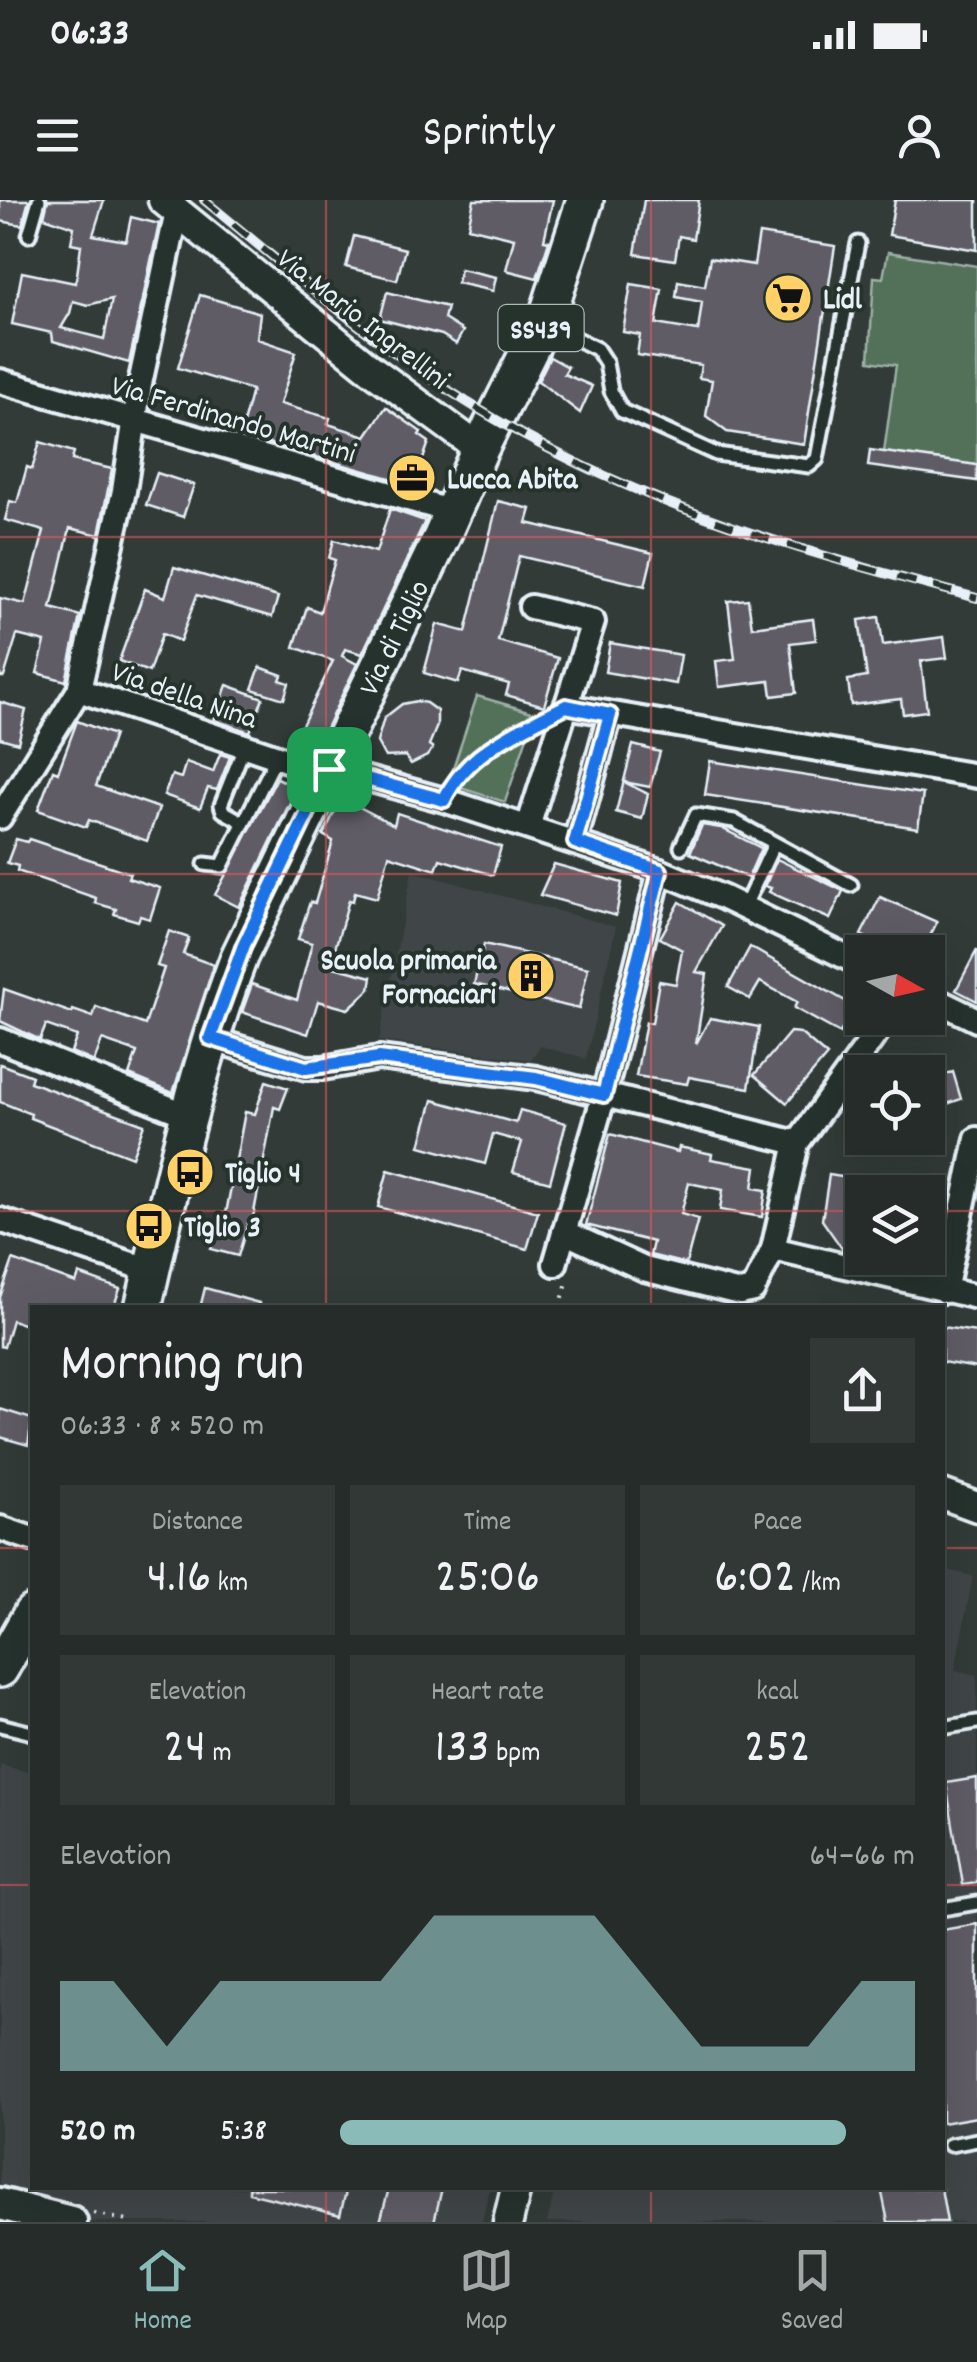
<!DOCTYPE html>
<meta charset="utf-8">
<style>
:root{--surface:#262c2a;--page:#323836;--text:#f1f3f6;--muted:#a4a7a8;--line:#424847;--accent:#8bbbb9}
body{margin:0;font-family:Dekko,sans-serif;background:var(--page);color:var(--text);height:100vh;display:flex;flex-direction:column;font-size:38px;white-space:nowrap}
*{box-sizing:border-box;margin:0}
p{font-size:32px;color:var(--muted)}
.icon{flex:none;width:55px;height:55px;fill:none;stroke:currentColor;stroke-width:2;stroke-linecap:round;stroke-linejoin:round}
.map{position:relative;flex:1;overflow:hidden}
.side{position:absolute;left:30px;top:1105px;width:915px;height:885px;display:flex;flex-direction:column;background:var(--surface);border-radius:0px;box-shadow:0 10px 40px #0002,0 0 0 2px var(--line)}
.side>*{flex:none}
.needle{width:65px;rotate:98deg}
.fabs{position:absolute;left:845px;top:735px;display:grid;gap:20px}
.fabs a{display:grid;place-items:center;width:100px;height:100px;border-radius:0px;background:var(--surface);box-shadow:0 10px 40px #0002,0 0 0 2px var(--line);font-size:50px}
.pin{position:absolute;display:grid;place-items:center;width:85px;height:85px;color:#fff;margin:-42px;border-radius:20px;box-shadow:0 5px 15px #0006}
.round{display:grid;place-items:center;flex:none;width:105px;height:105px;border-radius:0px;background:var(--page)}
.headline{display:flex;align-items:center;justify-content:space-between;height:170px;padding:0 30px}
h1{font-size:55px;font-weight:600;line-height:75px}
.metrics{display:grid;grid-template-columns:repeat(3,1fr);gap:15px;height:170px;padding:10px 30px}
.metrics div{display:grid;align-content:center;border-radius:0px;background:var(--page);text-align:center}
.metrics b{font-size:50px;font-weight:600}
.metrics small{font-size:28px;font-weight:400}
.metrics p{font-size:28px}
.chart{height:280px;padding:20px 30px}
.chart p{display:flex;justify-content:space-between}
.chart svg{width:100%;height:180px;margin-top:10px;fill:var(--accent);opacity:.7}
ul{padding:0 30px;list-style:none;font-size:32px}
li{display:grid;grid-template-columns:160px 120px 1fr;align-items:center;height:75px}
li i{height:25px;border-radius:12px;background:var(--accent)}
.status{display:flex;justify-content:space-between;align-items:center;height:70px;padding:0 50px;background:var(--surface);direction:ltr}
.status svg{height:28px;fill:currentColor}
header{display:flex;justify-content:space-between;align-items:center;height:130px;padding:0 30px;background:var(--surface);font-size:45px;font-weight:600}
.tabs{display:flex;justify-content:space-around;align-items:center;height:140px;border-top:2px solid var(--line);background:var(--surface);font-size:28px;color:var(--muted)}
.tabs a{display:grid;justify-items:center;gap:5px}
.tabs .on{color:var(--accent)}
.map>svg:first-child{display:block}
.built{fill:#404546}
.green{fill:#527058;stroke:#9db0a8;stroke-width:2.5}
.building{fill:#605b66;stroke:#e8f1f8;stroke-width:2.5;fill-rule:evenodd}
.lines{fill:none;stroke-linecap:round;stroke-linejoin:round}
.service-casing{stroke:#e8f1f8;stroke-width:19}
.minor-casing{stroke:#e8f1f8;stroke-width:30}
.tertiary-casing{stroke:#e8f1f8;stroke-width:35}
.secondary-casing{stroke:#e8f1f8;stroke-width:38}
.primary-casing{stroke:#e8f1f8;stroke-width:42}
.path{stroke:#e8f1f8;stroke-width:4;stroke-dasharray:2.5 8;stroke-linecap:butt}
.service{stroke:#26332d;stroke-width:11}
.minor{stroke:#26332d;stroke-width:22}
.tertiary{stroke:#26332d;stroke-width:28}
.secondary{stroke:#26332d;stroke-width:30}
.primary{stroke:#26332d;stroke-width:35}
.rail-casing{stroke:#e8f1f8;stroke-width:10}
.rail{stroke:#26332d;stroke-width:6;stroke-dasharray:19;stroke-linecap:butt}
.route-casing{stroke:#fff;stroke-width:20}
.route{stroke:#1a73e8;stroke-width:12}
.grid{fill:none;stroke:#da5a5c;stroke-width:2.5;stroke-opacity:0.55}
.labels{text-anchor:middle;stroke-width:8;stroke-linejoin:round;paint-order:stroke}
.shield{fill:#26332d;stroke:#aeb8bb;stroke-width:2.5}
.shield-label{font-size:28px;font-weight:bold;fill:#e8f1f8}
.poi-label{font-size:30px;font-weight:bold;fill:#e8f1f8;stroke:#26332d;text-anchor:start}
.street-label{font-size:30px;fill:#e8f1f8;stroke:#26332d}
</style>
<div class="status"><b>06:33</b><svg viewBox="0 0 49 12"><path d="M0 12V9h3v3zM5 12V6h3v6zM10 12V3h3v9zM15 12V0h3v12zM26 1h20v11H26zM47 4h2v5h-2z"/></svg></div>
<header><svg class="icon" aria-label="menu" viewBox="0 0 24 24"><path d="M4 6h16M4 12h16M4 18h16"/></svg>Sprintly<svg class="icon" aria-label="person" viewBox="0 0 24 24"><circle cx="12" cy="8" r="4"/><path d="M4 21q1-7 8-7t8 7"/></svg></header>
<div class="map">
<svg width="977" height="2022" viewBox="0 0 977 2022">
<rect width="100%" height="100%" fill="#323b38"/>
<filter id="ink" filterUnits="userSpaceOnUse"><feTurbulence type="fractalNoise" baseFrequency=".01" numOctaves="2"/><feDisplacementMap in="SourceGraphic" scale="20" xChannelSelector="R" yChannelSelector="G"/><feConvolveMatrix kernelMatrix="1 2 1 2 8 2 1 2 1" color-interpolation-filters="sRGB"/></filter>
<g filter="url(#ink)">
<!-- built -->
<g class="built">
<path d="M412,671L616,727L586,859L540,846L531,860L379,841Z"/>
<path d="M943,1369L973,1376L955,1470L977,1475V2022H547L555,1988H942Z"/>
<path d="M0,1565L32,1573V1988H490L482,2022H0Z"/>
</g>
<!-- green -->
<g class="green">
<path d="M888,52L977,66V265L884,252L896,165L869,161L874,77L883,78Z"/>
<path d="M477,496L535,513L505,602L448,584Z"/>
</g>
<!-- building -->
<g class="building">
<path d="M0,0H29L22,25L0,21Z"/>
<path d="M48,0H104L93,35L126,41L131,17L159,24L129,163L53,141L52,133L12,124L22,72L75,83L77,75L81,45L71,43L74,27L44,17ZM112,99L104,139L61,128L70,113L73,101L88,105Z"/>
<path d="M474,0H553L544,40L549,41L537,78L506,70L514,38L468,27Z"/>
<path d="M644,0H699L693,39L679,36L675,60L635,54Z"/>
<path d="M895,0H977V50L889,35Z"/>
<path d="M759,34L835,46L804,244L727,232L706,216L712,180L699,178L701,165L637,155L640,135L623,132L631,84L662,89L656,124L698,131L702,102L676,97L678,81L705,86L710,58L754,65Z"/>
<path d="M354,36L405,49L397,80L346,67Z"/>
<path d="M460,69L496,77L493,91L457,83Z"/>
<path d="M387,92L447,107L444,119L463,131L456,144L442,135L380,119Z"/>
<path d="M200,95L260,113L257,139L296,152L280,204L330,218L328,224L366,236L386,207L421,232L419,235L429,242L414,285L240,235L252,190L178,168Z"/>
<path d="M550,157L568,167L564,174L592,186L580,213L538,181Z"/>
<path d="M40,242L74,252L72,260L112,269L99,335L70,328L51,408L80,416L66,481L37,473L45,442L17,435L4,477H0V398L25,404L44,331L5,320L10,301L17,303L27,267L32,269Z"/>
<path d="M870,250L977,265V281L868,266Z"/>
<path d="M157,273L194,285L183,317L146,305Z"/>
<path d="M498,301L531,309L527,323L653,353L645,386L519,356L498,441L558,458L544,506L506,495L509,484L462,471L458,483L424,473L437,424L466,432Z"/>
<path d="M390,309L425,321L362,454L345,449L342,456L357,464L314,553L292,546L333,461L294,447L307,407L320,412L335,360L329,358L334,340L376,352Z"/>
<path d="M174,367L278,397L272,417L197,395L180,441L162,434L149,472L119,461L145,389L165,397Z"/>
<path d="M748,399L752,427L813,419L816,440L790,443L796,493L772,496L770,481L719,487L716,461L735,459L728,401Z"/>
<path d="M879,417L883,445L944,437L947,458L921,461L927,511L903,514L901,499L851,505L848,480L867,477L859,420Z"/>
<path d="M610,443L681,455L676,484L605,472Z"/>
<path d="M260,467L282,475L280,480L289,483L284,499L252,489Z"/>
<path d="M227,485L263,498L250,532L214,520Z"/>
<path d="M417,501L426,503L437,511V526L429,545L433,548L427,556L411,564L405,556L385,557L377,542L384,518L402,504Z"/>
<path d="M0,502L26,510L18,543L0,538Z"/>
<path d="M77,521L114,535L96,586L159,608L147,641L89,620L86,627L38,610L53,570L58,572Z"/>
<path d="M633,545L660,552L650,587L624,582L648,594L642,619L616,612Z"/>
<path d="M220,554L230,557L217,590L208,588L200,608L164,595L172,575L181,578L186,562L213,572Z"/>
<path d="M710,561L923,594L918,628L705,595Z"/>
<path d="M277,578L297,588L239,707L215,695Z"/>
<path d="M342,598L394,625L397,613L501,647L493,675L440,659L436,670L389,655L377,698L355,692L353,701L349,700L330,766L372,777L370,789L348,809L318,801L308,834L242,812L252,784L297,800L312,743L298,739L310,702L315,703L333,641L323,635Z"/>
<path d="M702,625L721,628L761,648L748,678L690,653Z"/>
<path d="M16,639L27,642L29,639L74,654L130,673L128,678L160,688L150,719L140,716L138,721L114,714L116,709L95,703L96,698L17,671L18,666L7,663Z"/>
<path d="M777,659L843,691L830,719L769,692L771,688L765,686Z"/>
<path d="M554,664L622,683L616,716L540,695Z"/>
<path d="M880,697L937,722L922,752H896L861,735Z"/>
<path d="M680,702L722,726L696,772L707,774L696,844L710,818L759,827L749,888L689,877L687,884L636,876L646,822L652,823L659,781L676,784L682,750L660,738Z"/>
<path d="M169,731L189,738L183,754L214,765L173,893L129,875L137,852L102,840L94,862L71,852L77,836L46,825L40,840L0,821L4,789L72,813L73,810L93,817L96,807L145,825L164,768L157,766Z"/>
<path d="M484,744L588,768L579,809L474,784Z"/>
<path d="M750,747L854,806L840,833L794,808L797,802L760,782L750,799L728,787Z"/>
<path d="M977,750V801L956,790Z"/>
<path d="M790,832L800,833L827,856L787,903L754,875Z"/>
<path d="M0,864L32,876L30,882L144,924L132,957L30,918L31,914L0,902Z"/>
<path d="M953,872L961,899L928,911V879Z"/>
<path d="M266,881L288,888L280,909L274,907L252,1023H248L238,1056L211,1049L218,1022L224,1024L245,912L255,914Z"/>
<path d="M433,900L516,923L520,910L566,923L550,982L513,972L522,942L493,934L485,964L420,946Z"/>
<path d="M610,934L678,952L679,947L712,954L711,959L756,967L753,988L766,990L762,1017L720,1010L723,990L689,983L681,1014L698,1019L686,1064L650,1055L653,1042L586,1025Z"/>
<path d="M388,970L538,1012L527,1049L378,1007Z"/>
<path d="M829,975L861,980L854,1024L862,1026V1055L843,1050L822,1020Z"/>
<path d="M13,1060L76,1083L79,1074L120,1089L113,1108H32V1127L12,1120L4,1147L0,1146V1097Z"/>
<path d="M205,1088L259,1103V1108H200Z"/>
<path d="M942,1127L977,1132V1168L942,1162Z"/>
<path d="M0,1209L32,1219L28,1245L0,1237Z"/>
<path d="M977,1578V1683L963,1685L946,1583Z"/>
<path d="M977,1724V1917L942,1923V1730Z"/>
<path d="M249,1988H347L340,2015L249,1993Z"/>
<path d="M389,1988H442L434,2022H380Z"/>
<path d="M881,1988H941L947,2022H888Z"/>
</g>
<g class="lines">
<!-- service casing -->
<g class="service-casing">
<g id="service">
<path d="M29,35L39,0"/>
<path d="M547,124L597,149L606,163L611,191L622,211L716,254L809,266L817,259L858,43"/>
<path d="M244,623L223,611L221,605L245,545"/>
<path d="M681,647L696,615L734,621L851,685"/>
<path d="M205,664L222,666L277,556"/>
<path d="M744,708L774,644"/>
<path d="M0,1525L32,1533"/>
<path d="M942,1528L977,1522"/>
<path d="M942,1709L977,1703"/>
<path d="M950,1945L977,1940"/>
</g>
</g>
<!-- minor casing -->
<g class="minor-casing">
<g id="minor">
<path d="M0,181L453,312"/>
<path d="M79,490L307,567L342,572L444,600L660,671L724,698L862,765"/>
<path d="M566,506L977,576"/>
<path d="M0,617L79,490L124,291L140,184L177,12"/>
<path d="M528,627L593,422L531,407"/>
<path d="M575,642L610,515"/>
<path d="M928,796L977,820"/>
<path d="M210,839L306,868H323L379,858L536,878L797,943"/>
<path d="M0,840L187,915"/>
<path d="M0,1020L152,1071"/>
<path d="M564,1032L644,1069L740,1093L753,1090L773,1049L797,943L887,818"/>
<path d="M773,1049L977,1097"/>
<path d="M555,1064L604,895L660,671"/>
<path d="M945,1091L977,939"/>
<path d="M0,1328L32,1339"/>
</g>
</g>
<!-- tertiary casing -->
<g class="tertiary-casing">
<g id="tertiary">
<path d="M163,0L372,170L480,249"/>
<path d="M942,1294L977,1307"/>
<path d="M508,2022L516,1988"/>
</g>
</g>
<!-- secondary casing -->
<g class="secondary-casing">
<path id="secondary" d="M0,2004L71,2022"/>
</g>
<!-- primary casing -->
<g class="primary-casing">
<g id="primary">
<path d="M143,1108C170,989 196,871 239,757L442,336L480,249L549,111L585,0"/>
<path d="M0,1469L32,1413"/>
</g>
</g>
<!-- path -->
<g class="path">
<path d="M452,584C470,554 509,535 540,520"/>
<path d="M560,1108L568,1078"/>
<path d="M93,2013L132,2022"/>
</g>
<!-- service -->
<use href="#service" class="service"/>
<!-- minor -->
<use href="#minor" class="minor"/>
<!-- tertiary -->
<use href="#tertiary" class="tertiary"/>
<!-- secondary -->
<use href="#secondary" class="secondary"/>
<!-- primary -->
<use href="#primary" class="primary"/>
<!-- rail casing -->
<g class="rail-casing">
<path id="rail" d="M204,0C297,76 390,158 495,219C646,308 808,354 977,398"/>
</g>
<!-- rail -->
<use href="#rail" class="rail"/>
</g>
</g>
<g class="lines" filter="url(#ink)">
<!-- route casing -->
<g class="route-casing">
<path id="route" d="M566,506L610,515L575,642L660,671L604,895L536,878L379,858L306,868L210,838L244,745L329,569L444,600C467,551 520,530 566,506Z"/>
</g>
<!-- route -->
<use href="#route" class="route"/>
</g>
<!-- grid -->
<path class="grid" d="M326,0V1108M651,0V1108M0,337H977M0,674H977M0,1011H862M928,1011H977M0,1348H32M942,1348H977M0,1685H32M942,1685H977M326,1988V2022M651,1988V2022"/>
<!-- icons -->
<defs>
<g id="supermarket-disc" transform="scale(2.5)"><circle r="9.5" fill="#ffd166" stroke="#26332d"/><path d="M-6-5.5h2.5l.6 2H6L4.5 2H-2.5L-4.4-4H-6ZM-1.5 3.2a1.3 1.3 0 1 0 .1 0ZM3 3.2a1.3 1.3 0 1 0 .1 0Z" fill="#111"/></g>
<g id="office-disc" transform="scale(2.5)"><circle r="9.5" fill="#ffd166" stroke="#26332d"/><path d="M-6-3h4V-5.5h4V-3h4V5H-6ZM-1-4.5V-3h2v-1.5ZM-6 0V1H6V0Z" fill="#111"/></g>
<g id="building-disc" transform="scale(2.5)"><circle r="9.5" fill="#ffd166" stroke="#26332d"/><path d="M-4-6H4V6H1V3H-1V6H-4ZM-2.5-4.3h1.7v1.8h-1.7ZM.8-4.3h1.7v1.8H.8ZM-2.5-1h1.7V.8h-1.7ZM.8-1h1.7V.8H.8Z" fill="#111"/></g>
<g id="bus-disc" transform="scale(2.5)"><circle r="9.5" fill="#ffd166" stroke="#26332d"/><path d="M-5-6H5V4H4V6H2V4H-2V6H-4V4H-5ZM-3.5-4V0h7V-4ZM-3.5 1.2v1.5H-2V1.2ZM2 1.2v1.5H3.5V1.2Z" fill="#111"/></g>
</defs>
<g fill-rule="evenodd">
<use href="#supermarket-disc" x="788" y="98"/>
<use href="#office-disc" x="412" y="278"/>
<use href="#building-disc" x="531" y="776"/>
<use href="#bus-disc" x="190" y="972"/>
<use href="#bus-disc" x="149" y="1026"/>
</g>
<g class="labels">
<!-- shield labels -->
<rect class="shield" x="498.5" y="105" width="85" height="46" rx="8"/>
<g class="shield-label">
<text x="541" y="138">SS439</text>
</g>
<!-- poi labels -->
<g class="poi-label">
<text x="823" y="108">Lidl</text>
<text x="447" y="288">Lucca Abita</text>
<text x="496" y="769" text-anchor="end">Scuola primaria<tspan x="496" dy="34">Fornaciari</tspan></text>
<text x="225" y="982">Tiglio 4</text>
<text x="184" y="1036">Tiglio 3</text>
</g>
<!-- street labels -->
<g class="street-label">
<text transform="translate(364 118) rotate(38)" y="10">Via Mario Ingrellini</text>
<text transform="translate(234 218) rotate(16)" y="10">Via Ferdinando Martini</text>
<text transform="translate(393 437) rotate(-64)" y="10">Via di Tiglio</text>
<text transform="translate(185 494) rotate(19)" y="10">Via della Nina</text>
</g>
</g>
</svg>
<div class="fabs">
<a><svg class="needle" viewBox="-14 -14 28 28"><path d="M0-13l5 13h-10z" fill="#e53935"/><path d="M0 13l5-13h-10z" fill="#a4a7a8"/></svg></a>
<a><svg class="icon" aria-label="locate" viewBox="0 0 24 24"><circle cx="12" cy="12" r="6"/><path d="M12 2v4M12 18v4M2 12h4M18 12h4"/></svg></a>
<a><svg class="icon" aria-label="layers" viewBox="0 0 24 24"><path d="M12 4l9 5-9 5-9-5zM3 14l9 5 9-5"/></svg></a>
</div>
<div class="pin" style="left:329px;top:569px;background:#1e9e55"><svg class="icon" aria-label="arrive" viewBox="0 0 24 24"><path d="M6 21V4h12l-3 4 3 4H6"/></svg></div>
<section class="side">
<div class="headline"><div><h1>Morning run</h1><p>06:33 · 8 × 520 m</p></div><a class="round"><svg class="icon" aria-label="share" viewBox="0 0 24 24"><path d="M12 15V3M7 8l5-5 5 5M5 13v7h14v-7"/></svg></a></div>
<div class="metrics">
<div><p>Distance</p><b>4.16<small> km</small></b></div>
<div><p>Time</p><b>25:06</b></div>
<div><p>Pace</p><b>6:02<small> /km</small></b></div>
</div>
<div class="metrics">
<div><p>Elevation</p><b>24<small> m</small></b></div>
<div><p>Heart rate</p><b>133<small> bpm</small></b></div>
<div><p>kcal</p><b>252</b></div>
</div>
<div class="chart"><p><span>Elevation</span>64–66 m</p>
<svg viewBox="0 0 160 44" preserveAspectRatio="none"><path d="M0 44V22L10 22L20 38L30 22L40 22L50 22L60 22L70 6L80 6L90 6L100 6L110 22L120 38L130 38L140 38L150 22L160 22V44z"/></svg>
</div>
<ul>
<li><b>520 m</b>5:38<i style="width:88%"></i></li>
</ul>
</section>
</div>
<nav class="tabs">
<a class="on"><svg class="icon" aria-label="home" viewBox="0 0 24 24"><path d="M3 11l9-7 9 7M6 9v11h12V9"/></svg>Home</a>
<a><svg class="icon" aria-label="map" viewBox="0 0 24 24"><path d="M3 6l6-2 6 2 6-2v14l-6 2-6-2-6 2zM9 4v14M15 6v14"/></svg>Map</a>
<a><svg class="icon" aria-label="saved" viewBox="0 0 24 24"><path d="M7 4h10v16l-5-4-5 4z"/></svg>Saved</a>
</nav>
